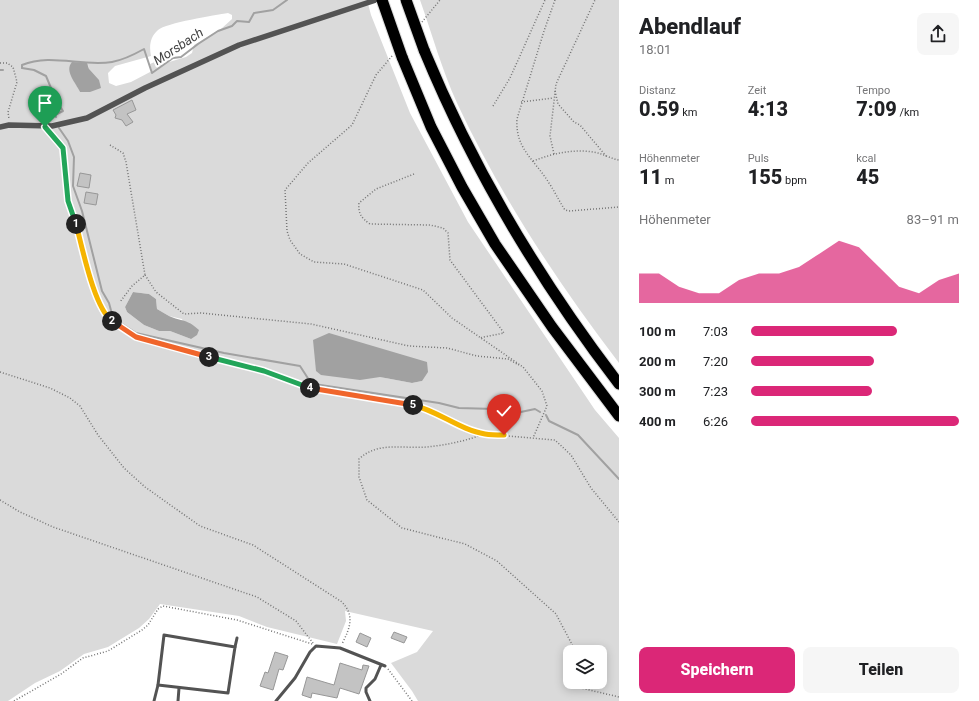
<!DOCTYPE html>
<html lang="de">
<meta charset="utf-8">
<style>
:root{--surface:#fff;--page:#f6f6f6;--text:#202124;--muted:#757577;--accent:#db2777}
body{margin:0;font-family:Roboto,sans-serif;background:var(--page);color:var(--text);height:100vh;display:flex;flex-direction:column;font-size:15px;white-space:nowrap}
*{box-sizing:border-box;margin:0}
p{font-size:13px;color:var(--muted)}
.icon{flex:none;width:22px;height:22px;fill:none;stroke:currentColor;stroke-width:2;stroke-linecap:round;stroke-linejoin:round}
.map{position:relative;flex:1;overflow:hidden}
.drawer{display:flex;flex-direction:column;background:var(--surface);width:360px}
.drawer>*{flex:none}
.buttons{position:absolute;left:563px;top:645px;display:grid;gap:8px}
.buttons a{display:grid;place-items:center;width:44px;height:44px;border-radius:8px;background:var(--surface);box-shadow:0 2px 10px #0003;font-size:20px}
.pin{position:absolute;display:grid;place-items:center;width:34px;height:34px;color:#fff;margin:-41px -17px;border-radius:50% 50% 50% 0;rotate:-45deg;box-shadow:0 0 4px #0007}
.pin .icon{rotate:45deg}
.km{position:absolute;width:20px;height:20px;margin:-10px;border-radius:50%;background:#222;color:#fff;font-size:11px;line-height:20px;text-align:center}
.round{display:grid;place-items:center;flex:none;width:42px;height:42px;border-radius:8px;background:var(--page)}
.headline{display:flex;align-items:center;justify-content:space-between;height:68px;padding:0 20px}
h1{font-size:22px;font-weight:800;line-height:30px}
.figures{display:grid;grid-template-columns:repeat(3,1fr);gap:6px;height:68px;padding:4px 20px}
.figures div{display:grid;align-content:center}
.figures b{font-size:20px;font-weight:800}
.figures small{font-size:11px;font-weight:400}
.figures p{font-size:11px}
.chart{height:112px;padding:8px 20px}
.chart p{display:flex;justify-content:space-between}
.chart svg{width:100%;height:72px;margin-top:4px;fill:var(--accent);opacity:.7}
.cta{display:flex;gap:8px;margin-top:auto;padding:8px 20px}
.cta a{flex:1;height:46px;border-radius:8px;background:var(--accent);color:#fff;font-size:16px;font-weight:800;line-height:46px;text-align:center}
.cta a+a{background:var(--page);color:var(--text)}
ul{padding:0 20px;list-style:none;font-size:13px}
li{display:grid;grid-template-columns:64px 48px 1fr;align-items:center;height:30px}
li i{height:10px;border-radius:5px;background:var(--accent)}
main{display:flex;flex:1;min-height:0}
.map>svg:first-child{display:block}
.green{fill:#dadada;fill-rule:evenodd}
.water{fill:#a1a1a1}
.lines{fill:none;stroke-linecap:round;stroke-linejoin:round}
.stream{stroke:#a1a1a1;stroke-width:2}
.building{fill:#c3c3c3;stroke:#979797}
.highway-casing{stroke:#dbdbdb;stroke-width:13}
.path{stroke:#757575;stroke-width:1.5;stroke-dasharray:1 2;stroke-linecap:butt}
.lane{stroke:#535353;stroke-width:3}
.street{stroke:#535353;stroke-width:5.5}
.highway{stroke:#000;stroke-width:11}
.highway-bridge-casing{stroke:#dbdbdb;stroke-width:13;stroke-linecap:butt}
.highway-bridge{stroke:#000;stroke-width:11}
.split-1-casing{stroke:#fff;stroke-width:8}
.split-2-casing{stroke:#fff;stroke-width:8}
.split-3-casing{stroke:#fff;stroke-width:8}
.split-4-casing{stroke:#fff;stroke-width:8}
.split-5-casing{stroke:#fff;stroke-width:8}
.split-6-casing{stroke:#fff;stroke-width:8}
.split-1{stroke:#22a559;stroke-width:5}
.split-2{stroke:#f5b400;stroke-width:5}
.split-3{stroke:#f0652b;stroke-width:5}
.split-4{stroke:#22a559;stroke-width:5}
.split-5{stroke:#f0652b;stroke-width:5}
.split-6{stroke:#f5b400;stroke-width:5}
.labels{text-anchor:middle;stroke-width:4;stroke-linejoin:round;paint-order:stroke}
.water-label{font-size:13px;font-style:italic;fill:#424242;stroke:#fff}
</style>
<main>
<div class="map">
<svg width="619" height="701" viewBox="0 0 619 701">
<rect width="100%" height="100%" fill="#fff"/>
<!-- green -->
<g class="green">
<path d="M0,0H367L371,15L410,113L468,222L595,410L619,438V701H418L412,691L391,663L417,652L433,631L345,611L346,621L337,644L267,627L239,616L160,604L149,619L139,628L108,647L84,654L60,671L35,683L8,701H0ZM228,13L232,15V19L221,29L194,45L192,53L186,57L159,65L157,61L150,64L152,71L131,82L116,86L109,83L108,73L115,66L151,56C149,46 150,37 158,30C166,23 215,15 228,13ZM88,65L89,69L80,92L72,76ZM133,292L149,294L156,299L157,309L169,316L182,319L191,339L170,331H159L144,325L127,312L125,307ZM380,377L422,381L412,383ZM570,652H600V682H570Z"/>
<path d="M420,0H619V363C557,282 500,195 457,103C442,70 432,34 420,0Z"/>
</g>
<!-- water -->
<g class="water">
<path d="M72,62L87,63L89,69L99,80L101,88L90,92H80C76,83 64,71 72,62Z"/>
<path d="M133,292L149,294L156,299L157,309C161,311 165,314 169,316C182,322 186,318 199,330L197,335L191,339L170,331H159L144,325L127,312L125,307Z"/>
<path d="M329,333L427,362L428,372L422,381L412,383L380,377L360,380L321,375L316,371L313,340Z"/>
</g>
<g class="lines">
<!-- stream -->
<g class="stream">
<path d="M22,68V65C51,53 82,67 112,62C123,60 135,54 144,49L152,73L173,58L181,57L198,44L218,31L232,26L237,21L249,22L254,13L273,10L287,0"/>
<path d="M22,68L34,70L46,76L56,100L63,111L55,115L56,117"/>
<path d="M0,70H3"/>
<path d="M59,128L68,141L74,157L73,186L82,211L102,291L109,303L113,318L136,333L224,353L300,366L311,383L314,384L439,403L459,408L495,409L516,413L535,409L540,412"/>
<path d="M546,415L549,421L578,435L619,479"/>
</g>
</g>
<!-- building -->
<g class="building">
<path d="M132,100L136,110L127,114L133,122L126,126L122,120L115,118L116,115L113,110Z"/>
<path d="M80,173L91,175L89,188L77,186Z"/>
<path d="M86,192L98,194L96,205L84,203Z"/>
<path d="M394,632L407,637L404,643L391,638Z"/>
<path d="M360,633L371,638L367,647L356,642Z"/>
<path d="M275,652L288,656L283,670L279,669L273,690L260,686L265,672L268,673Z"/>
<path d="M340,663L362,670L363,665L369,666L359,694L340,688L337,698L312,693L311,698L302,695L307,677L334,685Z"/>
</g>
<g class="lines">
<!-- highway casing -->
<g class="highway-casing">
<g id="highway">
<path d="M424,50C474,171 540,281 619,384"/>
<path d="M402,57L431,127L462,187L495,244L552,327L619,416"/>
</g>
</g>
<!-- path -->
<g class="path">
<path d="M555,0L544,31L517,119C515,149 535,160 549,183C555,192 559,201 565,210L570,211L619,207"/>
<path d="M422,22L440,0"/>
<path d="M392,56L376,75L352,125L308,163L285,190L287,231L290,240L300,254L314,262L344,264L423,290L452,318L523,367L542,391L547,406L533,438"/>
<path d="M0,63H7L13,67L17,82L8,112L9,119"/>
<path d="M555,91L558,104L574,122L580,125L606,156"/>
<path d="M521,102L553,98"/>
<path d="M493,106L510,78L545,0"/>
<path d="M51,133L63,148L68,201L95,292L109,319L136,337L264,371L319,390L402,402L426,408L484,434L555,440L571,455L591,488L619,522"/>
<path d="M110,145L123,153L126,162L145,275L132,286L120,302"/>
<path d="M554,154L550,136L556,84L595,0"/>
<path d="M533,161C554,153 576,148 598,153C605,155 612,159 619,160"/>
<path d="M414,174L376,189L359,203C358,213 361,218 370,224L430,225L443,228L448,233L450,260L504,333L479,338"/>
<path d="M145,275L156,292L184,314L201,313L311,324L409,346L447,348L477,356L508,359L519,365"/>
<path d="M0,372L50,388L70,398L80,406L98,435L124,468L145,487L200,526L253,545L342,602C355,616 350,628 342,644"/>
<path d="M484,434C466,441 446,445 427,447C403,449 378,441 359,459V477L367,500L402,528L465,544L497,561L556,614L576,652"/>
<path d="M0,500L20,512L53,527L257,597L296,621L313,643"/>
<path d="M388,669L412,701"/>
<path d="M577,682L581,688L619,697"/>
<path d="M14,701L61,674L83,658L108,651L142,630L148,625L158,609L163,606L237,620L312,644"/>
</g>
<!-- lane -->
<g class="lane">
<path d="M164,635L235,647L228,693L158,685Z"/>
<path d="M235,647L237,638"/>
<path d="M154,701L158,685"/>
<path d="M178,701L179,688"/>
<path d="M276,701L295,678L310,652L316,646L340,648L385,666"/>
<path d="M370,701L366,692V688L375,679L381,665"/>
</g>
<!-- street -->
<path class="street" d="M0,127L9,125L52,126L87,118L145,88L239,45L376,0"/>
<!-- highway -->
<use href="#highway" class="highway"/>
<!-- highway-bridge casing -->
<g class="highway-bridge-casing">
<g id="highway-bridge">
<path d="M382,0L402,57"/>
<path d="M406,0L424,50"/>
</g>
</g>
<!-- highway-bridge -->
<use href="#highway-bridge" class="highway-bridge"/>
</g>
<g class="lines">
<!-- split-1 casing -->
<g class="split-1-casing">
<path id="split-1" d="M45,127L63,148L68,201L76,224"/>
</g>
<!-- split-2 casing -->
<g class="split-2-casing">
<path id="split-2" d="M76,224C82,246 94,308 112,321"/>
</g>
<!-- split-3 casing -->
<g class="split-3-casing">
<path id="split-3" d="M112,321L136,337L209,357"/>
</g>
<!-- split-4 casing -->
<g class="split-4-casing">
<path id="split-4" d="M209,357L264,371L310,388"/>
</g>
<!-- split-5 casing -->
<g class="split-5-casing">
<path id="split-5" d="M310,388L413,405"/>
</g>
<!-- split-6 casing -->
<g class="split-6-casing">
<path id="split-6" d="M413,405C438,411 460,430 485,434C491,435 497,435 504,435"/>
</g>
<!-- split-1 -->
<use href="#split-1" class="split-1"/>
<!-- split-2 -->
<use href="#split-2" class="split-2"/>
<!-- split-3 -->
<use href="#split-3" class="split-3"/>
<!-- split-4 -->
<use href="#split-4" class="split-4"/>
<!-- split-5 -->
<use href="#split-5" class="split-5"/>
<!-- split-6 -->
<use href="#split-6" class="split-6"/>
</g>
<g class="labels">
<!-- water labels -->
<g class="water-label">
<text transform="translate(178 46) rotate(-33)" y="5">Morsbach</text>
</g>
</g>
</svg>
<div class="buttons">
<a><svg class="icon" aria-label="layers" viewBox="0 0 24 24"><path d="M12 4l9 5-9 5-9-5zM3 14l9 5 9-5"/></svg></a>
</div>
<div class="pin" style="left:45px;top:127px;background:#1e9e55"><svg class="icon" aria-label="arrive" viewBox="0 0 24 24"><path d="M6 21V4h12l-3 4 3 4H6"/></svg></div>
<div class="pin" style="left:504px;top:435px;background:#d93025"><svg class="icon" aria-label="check" viewBox="0 0 24 24"><path d="M5 12l5 5 9-10"/></svg></div>
<b class="km" style="left:76px;top:224px">1</b>
<b class="km" style="left:112px;top:321px">2</b>
<b class="km" style="left:209px;top:357px">3</b>
<b class="km" style="left:310px;top:388px">4</b>
<b class="km" style="left:413px;top:405px">5</b>
</div>
<section class="drawer">
<div class="headline"><div><h1>Abendlauf</h1><p>18:01</p></div><a class="round"><svg class="icon" aria-label="share" viewBox="0 0 24 24"><path d="M12 15V3M7 8l5-5 5 5M5 13v7h14v-7"/></svg></a></div>
<div class="figures">
<div><p>Distanz</p><b>0.59<small> km</small></b></div>
<div><p>Zeit</p><b>4:13</b></div>
<div><p>Tempo</p><b>7:09<small> /km</small></b></div>
</div>
<div class="figures">
<div><p>Höhenmeter</p><b>11<small> m</small></b></div>
<div><p>Puls</p><b>155<small> bpm</small></b></div>
<div><p>kcal</p><b>45</b></div>
</div>
<div class="chart"><p><span>Höhenmeter</span>83–91 m</p>
<svg viewBox="0 0 160 44" preserveAspectRatio="none"><path d="M0 44V26L10 26L20 34L30 38L40 38L50 30L60 26L70 26L80 22L90 14L100 6L110 10L120 22L130 34L140 38L150 30L160 26V44z"/></svg>
</div>
<ul>
<li><b>100 m</b>7:03<i style="width:70%"></i></li>
<li><b>200 m</b>7:20<i style="width:59%"></i></li>
<li><b>300 m</b>7:23<i style="width:58%"></i></li>
<li><b>400 m</b>6:26<i style="width:100%"></i></li>
</ul>
<div class="cta"><a>Speichern</a><a>Teilen</a></div>
</section>
</main>
